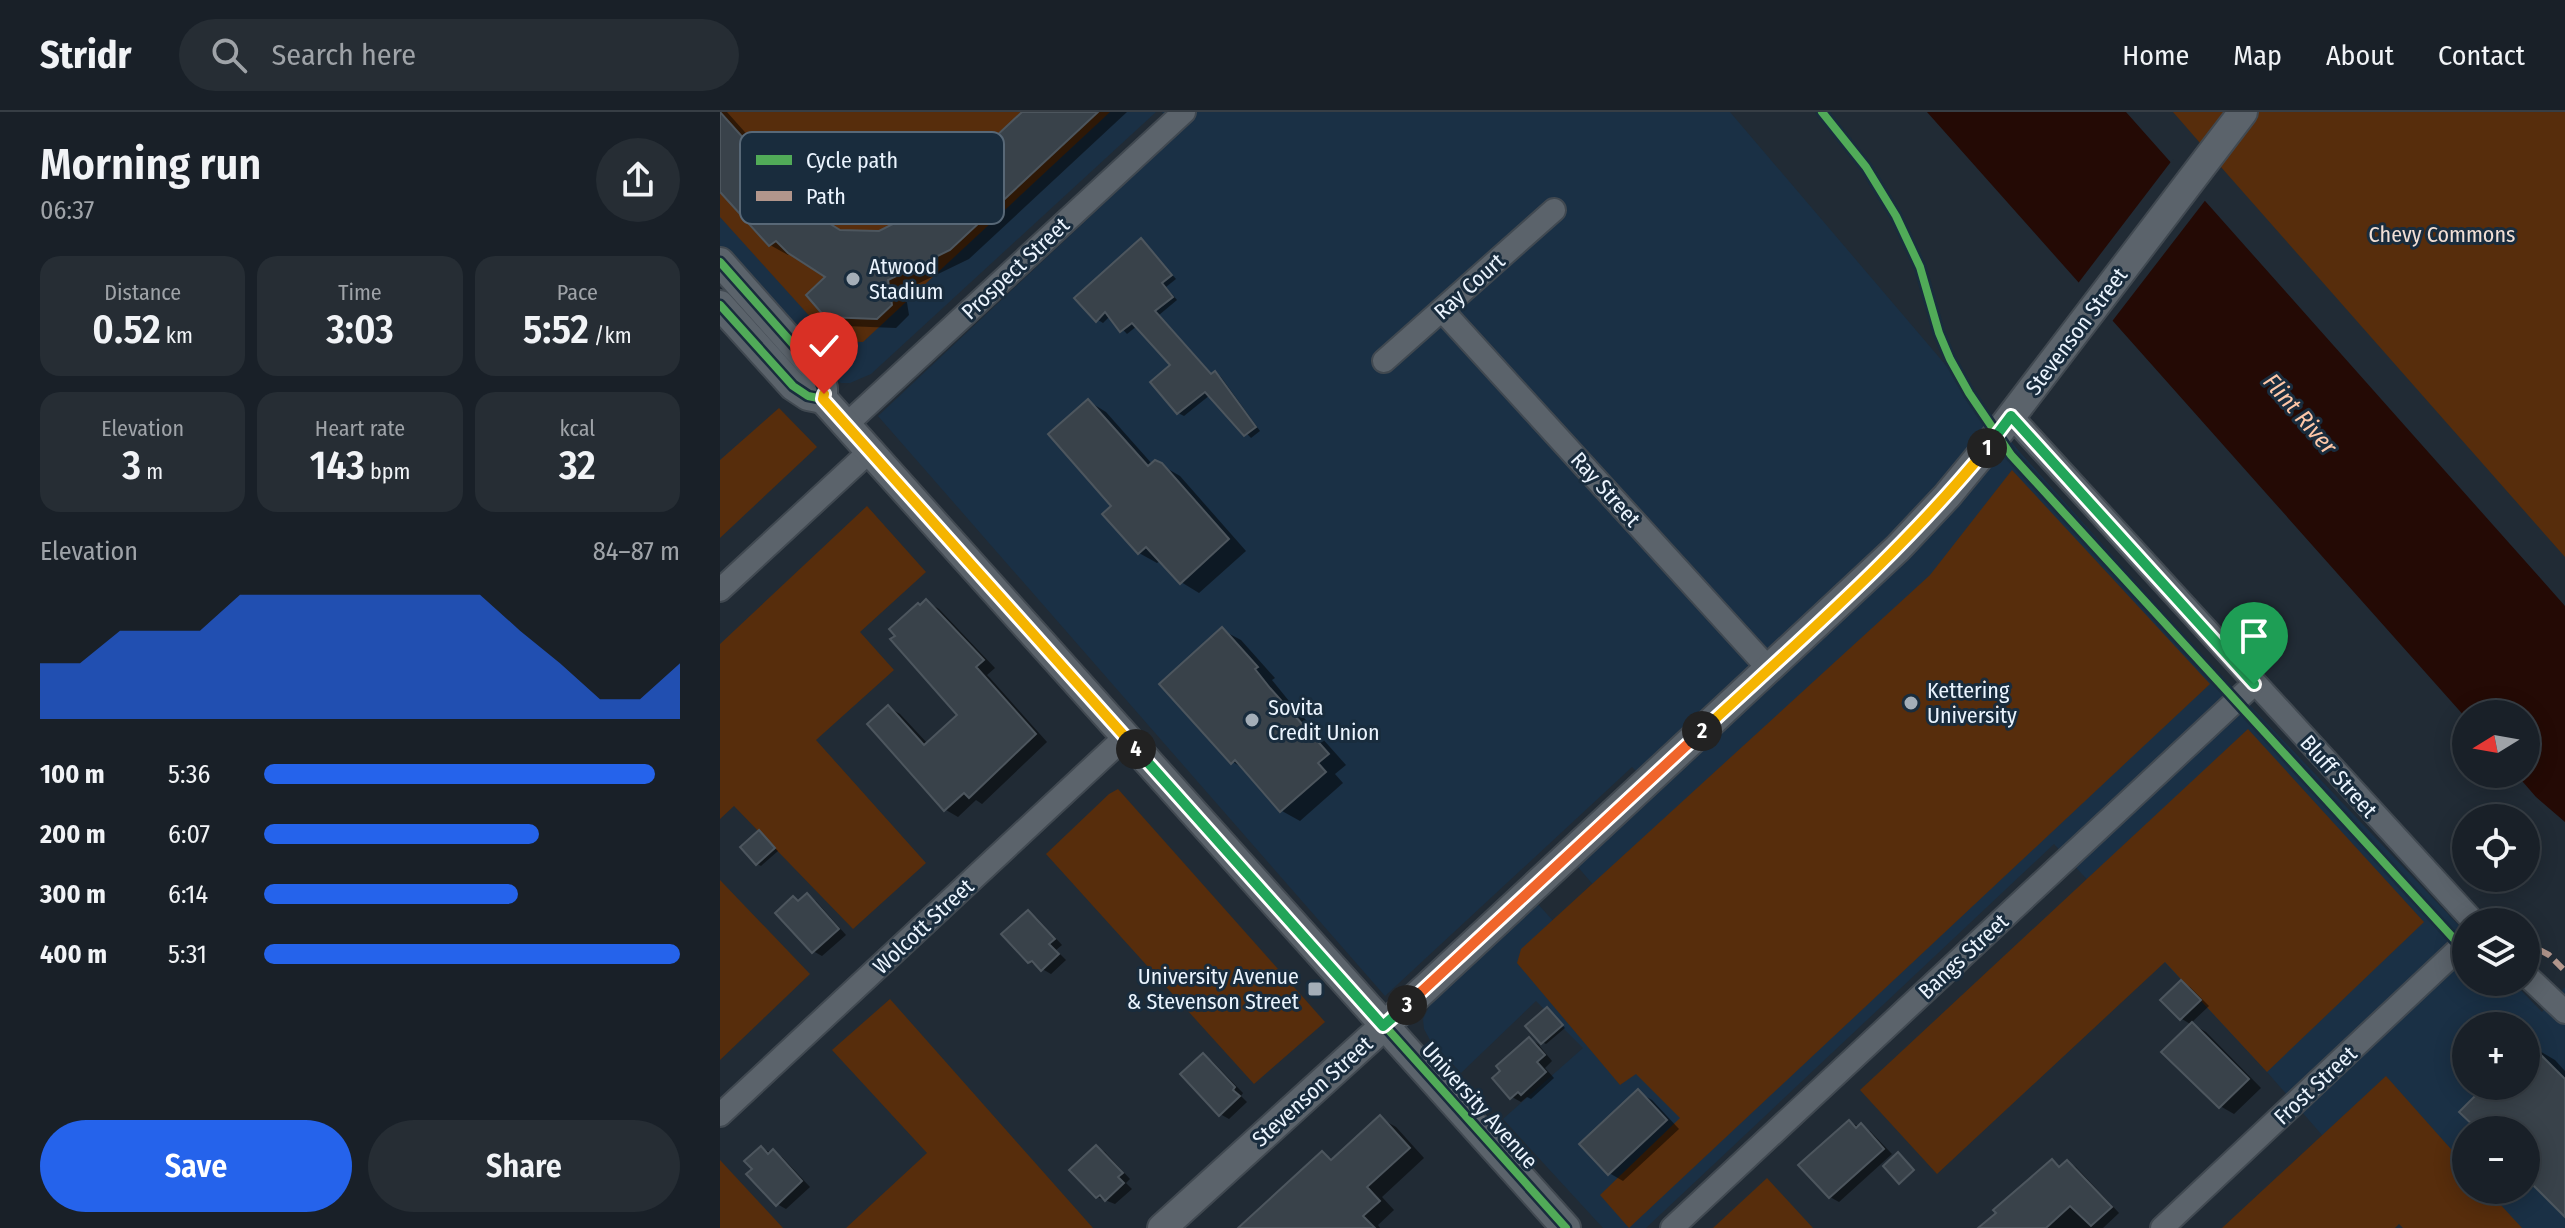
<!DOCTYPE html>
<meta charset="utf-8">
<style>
:root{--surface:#192028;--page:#262d34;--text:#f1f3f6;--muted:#9fa3a8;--line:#373e45;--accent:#2563eb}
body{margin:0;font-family:"Fira Sans Condensed",sans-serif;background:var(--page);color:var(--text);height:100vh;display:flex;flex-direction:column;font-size:30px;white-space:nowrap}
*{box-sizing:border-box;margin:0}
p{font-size:26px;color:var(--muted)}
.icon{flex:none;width:44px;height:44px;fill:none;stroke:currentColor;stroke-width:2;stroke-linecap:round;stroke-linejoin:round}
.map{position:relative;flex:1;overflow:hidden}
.details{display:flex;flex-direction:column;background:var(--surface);width:720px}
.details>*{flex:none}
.needle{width:52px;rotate:259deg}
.controls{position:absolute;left:1732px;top:588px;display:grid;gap:16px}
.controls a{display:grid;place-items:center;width:88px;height:88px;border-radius:50%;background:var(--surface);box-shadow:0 4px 20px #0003,0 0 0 2px var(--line);font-size:40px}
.pin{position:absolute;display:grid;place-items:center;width:68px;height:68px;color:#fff;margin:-82px -34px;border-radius:50% 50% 50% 0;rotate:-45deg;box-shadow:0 0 8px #0007}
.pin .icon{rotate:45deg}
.km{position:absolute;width:40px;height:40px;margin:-20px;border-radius:50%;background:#222;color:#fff;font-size:22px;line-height:40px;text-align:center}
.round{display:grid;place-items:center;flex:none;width:84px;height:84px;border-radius:42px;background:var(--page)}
.overview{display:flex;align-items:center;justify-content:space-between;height:136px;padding:0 40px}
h1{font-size:44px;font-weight:600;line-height:60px}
.stats{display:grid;grid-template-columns:repeat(3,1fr);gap:12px;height:136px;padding:8px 40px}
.stats div{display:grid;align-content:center;border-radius:20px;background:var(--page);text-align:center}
.stats b{font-size:40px;font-weight:600}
.stats small{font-size:22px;font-weight:400}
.stats p{font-size:22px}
.chart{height:224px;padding:16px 40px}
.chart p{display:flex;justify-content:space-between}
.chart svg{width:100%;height:144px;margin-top:8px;fill:var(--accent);opacity:.7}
.cta{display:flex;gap:16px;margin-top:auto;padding:16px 40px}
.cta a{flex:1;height:92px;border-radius:48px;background:var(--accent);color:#fff;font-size:32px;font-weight:600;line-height:92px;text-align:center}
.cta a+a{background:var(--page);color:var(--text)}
ul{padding:0 40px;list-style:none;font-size:26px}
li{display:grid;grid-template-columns:128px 96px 1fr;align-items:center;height:60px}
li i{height:20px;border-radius:10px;background:var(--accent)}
header{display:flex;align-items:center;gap:48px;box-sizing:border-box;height:112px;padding:0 40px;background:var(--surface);border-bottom:2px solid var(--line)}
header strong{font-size:38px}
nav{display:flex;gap:44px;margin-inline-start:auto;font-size:28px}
.search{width:560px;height:72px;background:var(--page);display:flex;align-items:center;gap:20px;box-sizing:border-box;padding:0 28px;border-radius:44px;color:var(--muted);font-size:30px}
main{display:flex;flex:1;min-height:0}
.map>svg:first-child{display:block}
.built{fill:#1a3045;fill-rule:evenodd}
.green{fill:#572d0c}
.water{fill:#240a05}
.pier{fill:#212b35}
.shadow{fill:#0007}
.building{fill:#39424a;stroke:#4d565e;stroke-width:2}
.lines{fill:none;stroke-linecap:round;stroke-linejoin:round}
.minor-casing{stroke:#414951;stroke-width:26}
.tertiary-casing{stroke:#414951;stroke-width:32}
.minor{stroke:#5b636b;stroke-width:22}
.tertiary{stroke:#5b636b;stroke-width:28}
.quiet{stroke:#b2968c;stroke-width:6;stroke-dasharray:12 6;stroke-linecap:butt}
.cycleway-casing{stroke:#192c3d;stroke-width:13}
.cycleway{stroke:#51ab58;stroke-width:8}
.split-1-casing{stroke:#fff;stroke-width:16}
.split-2-casing{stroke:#fff;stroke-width:16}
.split-3-casing{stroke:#fff;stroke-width:16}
.split-4-casing{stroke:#fff;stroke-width:16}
.split-5-casing{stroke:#fff;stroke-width:16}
.split-1{stroke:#22a559;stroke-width:10}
.split-2{stroke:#f5b400;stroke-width:10}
.split-3{stroke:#f0652b;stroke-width:10}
.split-4{stroke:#22a559;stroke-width:10}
.split-5{stroke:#f5b400;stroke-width:10}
.poi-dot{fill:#a4aeb8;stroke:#192c3d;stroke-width:3}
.labels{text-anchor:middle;stroke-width:6;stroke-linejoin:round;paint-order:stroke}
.park-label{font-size:22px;fill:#f2dfd5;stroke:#192c3d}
.poi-label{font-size:22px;fill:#ebf4fe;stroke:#192c3d;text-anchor:start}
.street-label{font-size:22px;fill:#ebf4fe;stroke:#192c3d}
.water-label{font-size:24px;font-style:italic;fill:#fec7a8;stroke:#192c3d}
.key{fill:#192c3d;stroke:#586877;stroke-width:2}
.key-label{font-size:22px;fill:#ebf4fe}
</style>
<header>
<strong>Stridr</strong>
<div class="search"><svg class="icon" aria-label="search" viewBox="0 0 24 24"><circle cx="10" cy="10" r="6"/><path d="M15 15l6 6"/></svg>Search here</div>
<nav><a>Home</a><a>Map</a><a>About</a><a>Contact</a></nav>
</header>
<main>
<section class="details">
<div class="overview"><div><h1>Morning run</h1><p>06:37</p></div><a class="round"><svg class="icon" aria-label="share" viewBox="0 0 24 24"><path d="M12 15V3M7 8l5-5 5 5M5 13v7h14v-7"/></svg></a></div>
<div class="stats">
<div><p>Distance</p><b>0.52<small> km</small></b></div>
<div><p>Time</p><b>3:03</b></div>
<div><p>Pace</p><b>5:52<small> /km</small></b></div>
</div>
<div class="stats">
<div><p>Elevation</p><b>3<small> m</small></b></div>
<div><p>Heart rate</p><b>143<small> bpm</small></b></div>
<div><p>kcal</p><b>32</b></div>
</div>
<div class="chart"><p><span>Elevation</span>84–87 m</p>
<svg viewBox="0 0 160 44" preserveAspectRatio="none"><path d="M0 44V27L10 27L20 17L30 17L40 17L50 6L60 6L70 6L80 6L90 6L100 6L110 6L120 17L130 27L140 38L150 38L160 27V44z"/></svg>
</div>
<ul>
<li><b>100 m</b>5:36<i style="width:94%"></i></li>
<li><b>200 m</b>6:07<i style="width:66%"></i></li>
<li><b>300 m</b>6:14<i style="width:61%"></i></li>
<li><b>400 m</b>5:31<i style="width:100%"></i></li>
</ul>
<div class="cta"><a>Save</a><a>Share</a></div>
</section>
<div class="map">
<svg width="1845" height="1116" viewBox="0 0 1845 1116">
<rect width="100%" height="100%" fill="#212b35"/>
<!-- built -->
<g class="built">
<path d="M0,0H436L151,262L130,271H121L113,265L0,139Z"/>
<path d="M442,0H1010L1299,339L1467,527L1746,821V870H1793L1822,900L1845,875V1116H1683L1547,960L1334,732L926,1116H883L783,1007L863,936L816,889L741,961L710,928L704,917L703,907L713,887L817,791L923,908L961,875L857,754L937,681L912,655L665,884L158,304L459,21ZM1746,914H1806V974H1746ZM1746,1018H1806V1078H1746Z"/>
</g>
<!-- green -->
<g class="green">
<path d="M0,0H390L143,230L112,229L0,105Z"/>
<path d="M1453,0H1845V445L1508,63Z"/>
<path d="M59,296L97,335L0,426V348Z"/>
<path d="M1292,358L1490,572L909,1116L880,1083L960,1006L916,962L900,973L797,851L801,837L1210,463Z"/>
<path d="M147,394L206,460L140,520L174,558L96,628L206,751L133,817L14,694L0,707V532Z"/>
<path d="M1528,617L1704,810L1547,960L1445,850L1217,1062L1140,978Z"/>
<path d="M398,677L605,910L534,972L326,742L389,682Z"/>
<path d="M0,768L90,862L0,948Z"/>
<path d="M170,887L373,1116H126L207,1041L112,938Z"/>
<path d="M1666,964L1746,1054V1078H1767L1802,1116H1683L1679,1112L1675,1116H1502Z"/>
<path d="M0,1048L63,1116H0Z"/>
<path d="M1047,1066L1093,1116H993Z"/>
</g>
<!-- water -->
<path class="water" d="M1207,0H1406L1845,494V710L1816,685L1796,662H1806V602H1746V606Z"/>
<!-- pier -->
<path class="pier" d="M1453,47L1487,86L1390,212L1356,174Z"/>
<!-- shadow -->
<g class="shadow">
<path d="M0,0H7L106,111L121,120L159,121L194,103L305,0H407L249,147L185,178L189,203L176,216L125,214L107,203L109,165L71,141L68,143L50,133L0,77Z"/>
<path d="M421,128L456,167L446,175L457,188L439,203L493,263L495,261L501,265L540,319L531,326L490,283L464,304L458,301L452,254L417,214L407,222L390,204L383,211L378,208Z"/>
<path d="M368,289L386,300L433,353L436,350L460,364L526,439L479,481L461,470L441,448L437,451L419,441L394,394Z"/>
<path d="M207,490L219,497L275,556L267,563L270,566L327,630L262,692L256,688L238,705L226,698L150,612L168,595L180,602L208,632L240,603L201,495Z"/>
<path d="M502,518L521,528L555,566L552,568L569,589L626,653L615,662L623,671L580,709L562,699L526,658L513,650Z"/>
<path d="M39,720L58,739L41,754L37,752Z"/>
<path d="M87,784L96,789L126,823L102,844L93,839L79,790Z"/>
<path d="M308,800L317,806L342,833L336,838L346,848L331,862L310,850Z"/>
<path d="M1461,870L1470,875L1489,894L1471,911L1486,920L1541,976L1514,1002L1500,994L1472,913L1462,907L1443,888Z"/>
<path d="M828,898L845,916L826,932L822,930Z"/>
<path d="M809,927L818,932L832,949L825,956L834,966L811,987L807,985L801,990L792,985Z"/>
<path d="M1809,933L1835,948L1845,959V1102L1806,1064V1018H1760L1768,974H1806V936Z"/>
<path d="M483,943L492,949L523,981L521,984L527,990L509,1007L500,1002Z"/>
<path d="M918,980L932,988L959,1017L903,1069L889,1061Z"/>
<path d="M660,1006L676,1015L704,1046L662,1085L674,1098L658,1113L660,1116H532L603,1041L614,1048Z"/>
<path d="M1129,1010L1150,1019L1172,1042L1119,1090L1110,1085Z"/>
<path d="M376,1035L385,1040L410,1067L406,1071L412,1077L395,1092L377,1085Z"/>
<path d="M41,1036L62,1045L90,1075L66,1097L57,1092L35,1057Z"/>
<path d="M1332,1050L1342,1055L1347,1050L1356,1055L1399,1101L1383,1116H1282Z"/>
</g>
<!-- building -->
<g class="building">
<path d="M0,0L88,98L120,118L159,119L193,102L302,0H378L230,138L168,168L172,193L157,207L105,205L86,183L105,165L68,141L56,129L49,134L0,80Z"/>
<path d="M421,126L452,163L442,171L453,185L435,199L491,262L495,259L536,315L524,324L485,280L457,302L430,270L450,253L412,211L400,220L385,200L376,210L354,186Z"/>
<path d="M368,287L428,354L435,348L442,351L509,427L460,472L426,435L418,442L382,402L391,394L328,322Z"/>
<path d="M206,487L264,548L256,555L258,557L316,622L249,686L244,681L224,699L147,612L168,593L204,633L237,603L170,527L175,524L169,517L198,491L200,493Z"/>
<path d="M502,515L538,555L535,557L550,576L609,642L598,651L606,660L560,700L515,648L511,652L439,572Z"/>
<path d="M39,718L55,736L36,753L20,735Z"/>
<path d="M87,781L119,817L92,841L55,801L73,784L78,789Z"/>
<path d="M308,798L335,827L329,832L339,842L321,859L312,849L308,851L281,822Z"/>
<path d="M1461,868L1481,888L1460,908L1440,888Z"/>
<path d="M827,895L843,913L821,932L805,914Z"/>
<path d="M1472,910L1529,967L1499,996L1441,940Z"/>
<path d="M809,925L825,943L817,950L826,960L801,983L798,980L790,987L772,966L780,959L776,954Z"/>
<path d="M1806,928L1845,967V1105L1806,1066V1018H1758L1739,1000L1765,974H1806Z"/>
<path d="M483,941L515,975L513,978L520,984L499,1004L460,962Z"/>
<path d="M918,977L947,1008L888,1063L859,1032Z"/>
<path d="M660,1003L690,1036L647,1075L660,1089L643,1104L655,1116H518L602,1039L611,1048Z"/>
<path d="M1129,1008L1136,1016L1141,1011L1164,1037L1109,1086L1078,1053Z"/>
<path d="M376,1033L403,1061L398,1065L404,1071L385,1089L380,1083L376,1086L349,1058Z"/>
<path d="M41,1034L48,1042L53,1037L82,1069L56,1094L26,1062L32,1057L24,1049Z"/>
<path d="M1178,1040L1194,1058L1179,1072L1163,1054Z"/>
<path d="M1332,1047L1339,1055L1347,1048L1392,1095L1371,1114L1350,1094L1326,1116H1258L1276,1101L1273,1098Z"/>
</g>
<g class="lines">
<!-- minor casing -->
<g class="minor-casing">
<g id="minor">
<path d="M722,198L1049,557"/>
<path d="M664,249L834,98"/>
<path d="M1291,304L1754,810"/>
<path d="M126,313L464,0"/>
<path d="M0,478L150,339"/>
<path d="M1806,863L1845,900"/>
<path d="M0,1003L405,625"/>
<path d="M952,1116L1534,572"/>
<path d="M1442,1116L1746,830"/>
</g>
</g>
<!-- tertiary casing -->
<g class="tertiary-casing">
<g id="tertiary">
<path d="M0,150L96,258L103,276V287L846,1116"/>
<path d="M0,193L73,274L88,284L103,287"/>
<path d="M442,1116L709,873L1178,436L1227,384L1270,332L1523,0"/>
</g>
</g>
<!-- minor -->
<use href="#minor" class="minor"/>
<!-- tertiary -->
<use href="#tertiary" class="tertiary"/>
<!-- quiet -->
<g class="quiet">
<path d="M1806,843L1814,835L1829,843L1845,859"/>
<path d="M1775,870H1778"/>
</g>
<!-- cycleway casing -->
<g class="cycleway-casing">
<g id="cycleway">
<path d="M1102,0L1146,55L1176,104L1200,155L1219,221L1230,247L1249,281L1291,343L1746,840"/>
<path d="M0,150L96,258L103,276V287L846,1116"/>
<path d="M0,193L73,274L88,284L103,287"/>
</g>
</g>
<!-- cycleway -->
<use href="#cycleway" class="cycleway"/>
</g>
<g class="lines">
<!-- split-1 casing -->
<g class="split-1-casing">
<path id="split-1" d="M1267,336L1291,304L1534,572"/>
</g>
<!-- split-2 casing -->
<g class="split-2-casing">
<path id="split-2" d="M982,619C1080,528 1182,440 1267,336"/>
</g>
<!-- split-3 casing -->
<g class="split-3-casing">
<path id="split-3" d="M687,893L982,619"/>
</g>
<!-- split-4 casing -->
<g class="split-4-casing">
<path id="split-4" d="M416,637L663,914L687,893"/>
</g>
<!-- split-5 casing -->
<g class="split-5-casing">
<path id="split-5" d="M104,282L103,287L416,637"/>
</g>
<!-- split-1 -->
<use href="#split-1" class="split-1"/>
<!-- split-2 -->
<use href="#split-2" class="split-2"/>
<!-- split-3 -->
<use href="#split-3" class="split-3"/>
<!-- split-4 -->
<use href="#split-4" class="split-4"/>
<!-- split-5 -->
<use href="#split-5" class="split-5"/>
</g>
<!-- markers -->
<g class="poi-dot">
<circle cx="133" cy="167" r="8"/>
<circle cx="1191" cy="591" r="8"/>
<circle cx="532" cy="608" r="8"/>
<rect x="587" y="869" width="16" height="16" rx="4"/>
</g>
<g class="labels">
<!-- park labels -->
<g class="park-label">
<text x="1722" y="130">Chevy Commons</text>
</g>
<!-- poi labels -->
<g class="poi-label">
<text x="149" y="162">Atwood<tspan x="149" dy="25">Stadium</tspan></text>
<text x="1207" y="586">Kettering<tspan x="1207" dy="25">University</tspan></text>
<text x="548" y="603">Sovita<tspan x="548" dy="25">Credit Union</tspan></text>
<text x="579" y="872" text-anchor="end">University Avenue<tspan x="579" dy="25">&amp; Stevenson Street</tspan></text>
</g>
<!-- street labels -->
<g class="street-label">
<text transform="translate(295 156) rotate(-43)" y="8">Prospect Street</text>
<text transform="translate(749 174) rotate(-42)" y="8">Ray Court</text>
<text transform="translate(1356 219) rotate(-53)" y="8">Stevenson Street</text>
<text transform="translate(886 377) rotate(48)" y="8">Ray Street</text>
<text transform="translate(1619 664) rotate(48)" y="8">Bluff Street</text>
<text transform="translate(203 814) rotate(-43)" y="8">Wolcott Street</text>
<text transform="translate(1243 844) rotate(-43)" y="8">Bangs Street</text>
<text transform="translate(1595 973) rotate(-43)" y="8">Frost Street</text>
<text transform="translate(592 979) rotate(-42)" y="8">Stevenson Street</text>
<text transform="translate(760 993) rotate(48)" y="8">University Avenue</text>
</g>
<!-- water labels -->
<g class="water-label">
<text transform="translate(1580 302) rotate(49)" y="8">Flint River</text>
</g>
</g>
<!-- legend -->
<rect x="20" y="20" width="264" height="92" rx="12" class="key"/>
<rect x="36" y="43" width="36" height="10" fill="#51ab58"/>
<rect x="36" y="79" width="36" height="10" fill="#b2968c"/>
<g class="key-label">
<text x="86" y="56">Cycle path</text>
<text x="86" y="92">Path</text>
</g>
</svg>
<div class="controls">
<a><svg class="needle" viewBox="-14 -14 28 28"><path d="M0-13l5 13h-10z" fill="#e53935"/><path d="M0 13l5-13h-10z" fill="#9fa3a8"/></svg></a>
<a><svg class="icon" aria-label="locate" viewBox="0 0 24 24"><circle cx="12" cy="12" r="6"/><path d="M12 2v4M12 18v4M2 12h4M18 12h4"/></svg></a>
<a><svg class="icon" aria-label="layers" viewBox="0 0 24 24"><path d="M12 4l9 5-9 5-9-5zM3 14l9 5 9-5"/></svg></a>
<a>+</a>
<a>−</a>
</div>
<div class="pin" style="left:1534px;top:572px;background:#1e9e55"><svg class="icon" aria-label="arrive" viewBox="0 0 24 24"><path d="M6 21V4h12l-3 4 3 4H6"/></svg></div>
<div class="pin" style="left:104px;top:282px;background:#d93025"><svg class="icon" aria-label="check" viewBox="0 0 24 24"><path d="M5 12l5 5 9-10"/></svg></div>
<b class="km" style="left:1267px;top:336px">1</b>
<b class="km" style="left:982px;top:619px">2</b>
<b class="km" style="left:687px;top:893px">3</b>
<b class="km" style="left:416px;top:637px">4</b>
</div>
</main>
